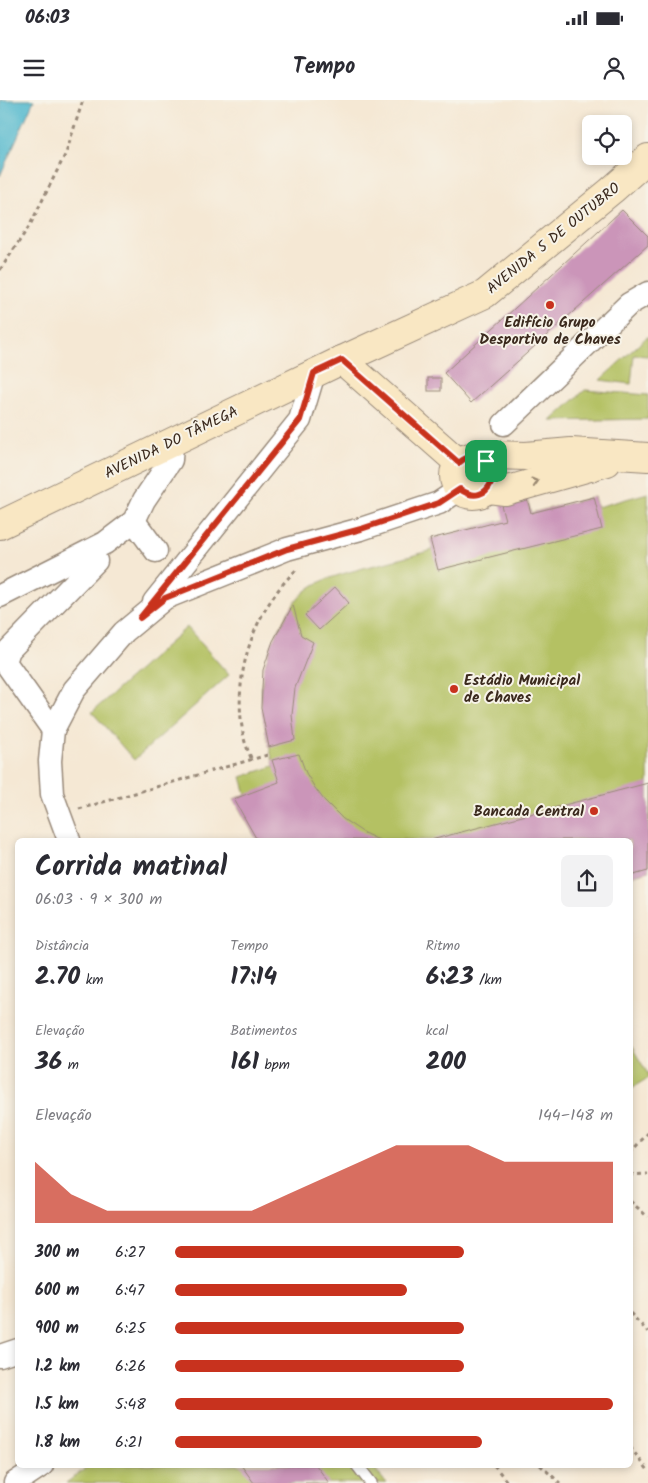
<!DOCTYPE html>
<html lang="pt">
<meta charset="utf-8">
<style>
:root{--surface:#fff;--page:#f2f2f3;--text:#2b2b33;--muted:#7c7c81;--accent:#c8321e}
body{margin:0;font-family:Kalam,sans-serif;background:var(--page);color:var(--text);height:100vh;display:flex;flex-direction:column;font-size:19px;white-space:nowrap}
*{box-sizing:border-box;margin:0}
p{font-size:16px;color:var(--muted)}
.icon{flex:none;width:28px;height:28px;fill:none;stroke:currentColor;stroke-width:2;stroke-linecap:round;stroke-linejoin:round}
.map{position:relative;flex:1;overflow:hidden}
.side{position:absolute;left:15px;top:738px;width:618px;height:630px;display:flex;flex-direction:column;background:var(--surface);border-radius:8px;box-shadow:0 2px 8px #0003}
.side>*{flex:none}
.buttons{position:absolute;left:582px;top:15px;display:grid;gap:10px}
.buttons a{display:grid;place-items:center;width:50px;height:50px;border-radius:8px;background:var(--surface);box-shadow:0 2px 8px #0003;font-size:25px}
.pin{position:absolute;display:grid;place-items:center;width:42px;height:42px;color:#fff;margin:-21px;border-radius:10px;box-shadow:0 2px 8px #0006}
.round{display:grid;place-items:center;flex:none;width:52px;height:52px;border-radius:8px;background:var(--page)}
.head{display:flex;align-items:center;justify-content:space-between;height:85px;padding:0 20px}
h1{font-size:28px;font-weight:700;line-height:38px}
.metrics{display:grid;grid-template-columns:repeat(3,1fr);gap:8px;height:85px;padding:5px 20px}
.metrics div{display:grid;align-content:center}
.metrics b{font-size:25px;font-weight:700}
.metrics small{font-size:14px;font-weight:400}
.metrics p{font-size:14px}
.chart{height:140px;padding:10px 20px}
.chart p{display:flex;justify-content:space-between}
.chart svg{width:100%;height:90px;margin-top:5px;fill:var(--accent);opacity:.7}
ul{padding:0 20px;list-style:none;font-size:16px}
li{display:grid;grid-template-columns:80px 60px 1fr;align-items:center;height:38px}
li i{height:12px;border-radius:6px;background:var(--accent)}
.status{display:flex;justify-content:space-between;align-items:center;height:35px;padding:0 25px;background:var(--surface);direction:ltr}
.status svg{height:14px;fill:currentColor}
header{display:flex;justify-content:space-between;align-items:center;height:65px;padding:0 20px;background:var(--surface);font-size:22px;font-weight:700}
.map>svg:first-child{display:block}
.green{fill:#b4c163;stroke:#787640}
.water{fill:#50b8ce;stroke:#467176}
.building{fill:#cb95b9}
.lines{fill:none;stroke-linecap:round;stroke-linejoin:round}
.lane-casing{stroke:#988979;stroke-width:14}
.street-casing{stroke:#988979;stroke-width:25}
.secondary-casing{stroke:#988979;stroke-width:30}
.path{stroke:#988979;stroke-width:3;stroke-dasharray:4 4;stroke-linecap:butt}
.lane{stroke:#fff;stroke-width:11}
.street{stroke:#fff;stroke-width:22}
.secondary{stroke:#f9e7c3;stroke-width:28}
.oneway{stroke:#9a8870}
.route-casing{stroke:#fff;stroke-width:10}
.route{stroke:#c8321e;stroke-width:6}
.poi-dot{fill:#c8321e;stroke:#f7f3e8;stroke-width:2}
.labels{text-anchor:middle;stroke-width:4;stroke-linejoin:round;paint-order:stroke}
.street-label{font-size:15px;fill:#3b2a1e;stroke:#f7f3e8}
.poi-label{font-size:15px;font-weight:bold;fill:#3b2a1e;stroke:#f7f3e8}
</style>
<div class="status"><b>06:03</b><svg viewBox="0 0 49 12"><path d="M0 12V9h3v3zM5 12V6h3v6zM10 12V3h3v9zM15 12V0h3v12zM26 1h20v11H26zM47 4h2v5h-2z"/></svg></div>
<header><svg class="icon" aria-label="menu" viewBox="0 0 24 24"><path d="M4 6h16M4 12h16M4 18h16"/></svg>Tempo<svg class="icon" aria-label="person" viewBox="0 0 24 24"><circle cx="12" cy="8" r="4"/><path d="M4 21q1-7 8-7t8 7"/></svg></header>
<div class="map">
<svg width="648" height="1383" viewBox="0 0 648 1383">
<rect width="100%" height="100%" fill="#f7f3e8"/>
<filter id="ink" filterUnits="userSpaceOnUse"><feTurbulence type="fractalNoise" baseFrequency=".02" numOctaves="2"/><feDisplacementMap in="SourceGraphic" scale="10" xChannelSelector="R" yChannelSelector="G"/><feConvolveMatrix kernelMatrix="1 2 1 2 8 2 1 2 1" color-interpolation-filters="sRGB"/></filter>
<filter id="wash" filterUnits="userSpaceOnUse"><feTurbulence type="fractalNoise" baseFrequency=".0096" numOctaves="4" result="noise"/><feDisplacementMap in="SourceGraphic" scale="20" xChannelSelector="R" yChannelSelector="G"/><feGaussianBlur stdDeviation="1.12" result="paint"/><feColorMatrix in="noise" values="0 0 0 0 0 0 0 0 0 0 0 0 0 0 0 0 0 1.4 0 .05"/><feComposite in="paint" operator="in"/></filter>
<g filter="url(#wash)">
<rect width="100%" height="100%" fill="#f5e8d4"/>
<!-- green -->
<g class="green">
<path d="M648,236V256L634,255L631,284L600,280Z"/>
<path d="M585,290L648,295V319L551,321Z"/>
<path d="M648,393V771L630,776V740H257L234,699L246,694L241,677L274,666C260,609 252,579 282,524C290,508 300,493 316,484C332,476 350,472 367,467C389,462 411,456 433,450L430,439L505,420L526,395L531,413L594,397L597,407Z"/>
<path d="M187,527L229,575L134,660L92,612Z"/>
<path d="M630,944L648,974V978L630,989Z"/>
<path d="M90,1365H372L386,1383H66Z"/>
</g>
<!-- water -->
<path class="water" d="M0,0H34L0,76Z"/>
<g id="blocks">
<!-- building -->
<g class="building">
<path d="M622,110L648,136V145L471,303L444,273Z"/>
<rect x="428" y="278" width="13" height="13"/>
<path d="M526,395L531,413L594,397L602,429L438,470L430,439L505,420L500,401Z"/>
<path d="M335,487L349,503L319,530L305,515Z"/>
<path d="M293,505L301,535L313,542L295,588L292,615L295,640L269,647L261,608L263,570L273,541Z"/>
<path d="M299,654L306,673L315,688L324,700L343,719L364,733L379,740H257L234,699L279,682L272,660Z"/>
<path d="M648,683V771L630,776V740H431Z"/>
<path d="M241,1365H316L329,1383H254Z"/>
</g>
</g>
</g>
<g filter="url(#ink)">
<use href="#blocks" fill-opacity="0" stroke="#988979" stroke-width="1"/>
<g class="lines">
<!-- lane casing -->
<g class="lane-casing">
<path id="lane" d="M357,1365L371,1383"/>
</g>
<!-- street casing -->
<g class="street-casing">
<g id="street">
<path d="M504,324L629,204L648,193"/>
<path d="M134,421L156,451"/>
<path d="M0,496L105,443L134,421L144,400L171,360L172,342"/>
<path d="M154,502L300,320L314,273"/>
<path d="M53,630L5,562L9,550L96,461"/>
<path d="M69,740L52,694L50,661L53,630L74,590L124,532L165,498L287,449L361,429L439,403L460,389"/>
<path d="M0,1256L18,1250"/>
<path d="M15,1383L42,1365"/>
</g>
</g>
<!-- secondary casing -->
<g class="secondary-casing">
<g id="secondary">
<path d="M342,260L459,363"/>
<circle cx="473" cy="376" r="19"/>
<path d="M486,361L497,355L526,356L571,352L648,357"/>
<path d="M488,389L505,391L607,362"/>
<path d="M0,425L342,260L485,194L612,90L648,58"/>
</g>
</g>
<!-- path -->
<g class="path">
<path d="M0,170L30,125L66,53L83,0"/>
<path d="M251,658C248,650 244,642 243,633C232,574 254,510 297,469"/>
<path d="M79,709L271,654"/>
<path d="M630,1053L648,1033"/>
<path d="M630,1075L648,1074"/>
<path d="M630,1101L648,1117"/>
<path d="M630,1213L648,1232"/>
<path d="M630,1347L648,1370"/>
<path d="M494,1365L508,1383"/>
<path d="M540,1365L560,1383"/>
</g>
<!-- lane -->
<use href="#lane" class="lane"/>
<!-- street -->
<use href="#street" class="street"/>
<!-- secondary -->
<use href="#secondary" class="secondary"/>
</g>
<!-- one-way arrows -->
<defs><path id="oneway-chevron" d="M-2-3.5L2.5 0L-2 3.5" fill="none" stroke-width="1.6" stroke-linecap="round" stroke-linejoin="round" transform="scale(1.25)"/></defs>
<use class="oneway" href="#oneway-chevron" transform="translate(535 382) rotate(-16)"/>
</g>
<g class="lines" filter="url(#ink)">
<!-- route casing -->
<g class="route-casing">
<path id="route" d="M342,260L459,363C464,358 470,356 477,357C507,363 489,411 460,389L439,403L361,429L287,449L165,498L140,518L300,320L314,273Z"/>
</g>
<!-- route -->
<use href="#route" class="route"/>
</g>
<!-- markers -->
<g class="poi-dot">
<circle cx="550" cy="205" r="5"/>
<circle cx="454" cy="589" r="5"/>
<circle cx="594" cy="711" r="5"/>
</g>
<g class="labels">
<!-- street labels -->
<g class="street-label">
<text transform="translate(553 138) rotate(-39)" y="5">AVENIDA 5 DE OUTUBRO</text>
<text transform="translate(171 342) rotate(-26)" y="5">AVENIDA DO TÂMEGA</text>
</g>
<!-- poi labels -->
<g class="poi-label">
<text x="550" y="227">Edifício Grupo<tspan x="550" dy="17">Desportivo de Chaves</tspan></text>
<text x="464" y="585" text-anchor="start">Estádio Municipal<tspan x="464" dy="17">de Chaves</tspan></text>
<text x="584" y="716" text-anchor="end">Bancada Central</text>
</g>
</g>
</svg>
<div class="buttons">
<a><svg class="icon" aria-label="locate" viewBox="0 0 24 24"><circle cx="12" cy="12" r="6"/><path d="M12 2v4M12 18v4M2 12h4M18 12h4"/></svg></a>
</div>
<div class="pin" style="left:486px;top:361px;background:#1e9e55"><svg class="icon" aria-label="arrive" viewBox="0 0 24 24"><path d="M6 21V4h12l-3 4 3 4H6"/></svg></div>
<section class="side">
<div class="head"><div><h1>Corrida matinal</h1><p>06:03 · 9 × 300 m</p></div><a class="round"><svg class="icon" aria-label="share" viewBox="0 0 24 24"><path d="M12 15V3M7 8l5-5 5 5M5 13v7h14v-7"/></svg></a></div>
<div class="metrics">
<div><p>Distância</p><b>2.70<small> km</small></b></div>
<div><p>Tempo</p><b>17:14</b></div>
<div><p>Ritmo</p><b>6:23<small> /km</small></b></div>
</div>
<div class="metrics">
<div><p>Elevação</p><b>36<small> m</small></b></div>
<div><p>Batimentos</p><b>161<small> bpm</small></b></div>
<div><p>kcal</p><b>200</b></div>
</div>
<div class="chart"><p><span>Elevação</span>144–148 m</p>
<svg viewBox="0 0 160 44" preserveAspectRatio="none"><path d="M0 44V14L10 30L20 38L30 38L40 38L50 38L60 38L70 30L80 22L90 14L100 6L110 6L120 6L130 14L140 14L150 14L160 14V44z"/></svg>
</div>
<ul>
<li><b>300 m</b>6:27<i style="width:66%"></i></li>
<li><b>600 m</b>6:47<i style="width:53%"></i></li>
<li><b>900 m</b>6:25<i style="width:66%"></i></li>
<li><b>1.2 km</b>6:26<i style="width:66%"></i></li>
<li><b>1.5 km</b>5:48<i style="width:100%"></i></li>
<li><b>1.8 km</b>6:21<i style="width:70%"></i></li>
</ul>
</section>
</div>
